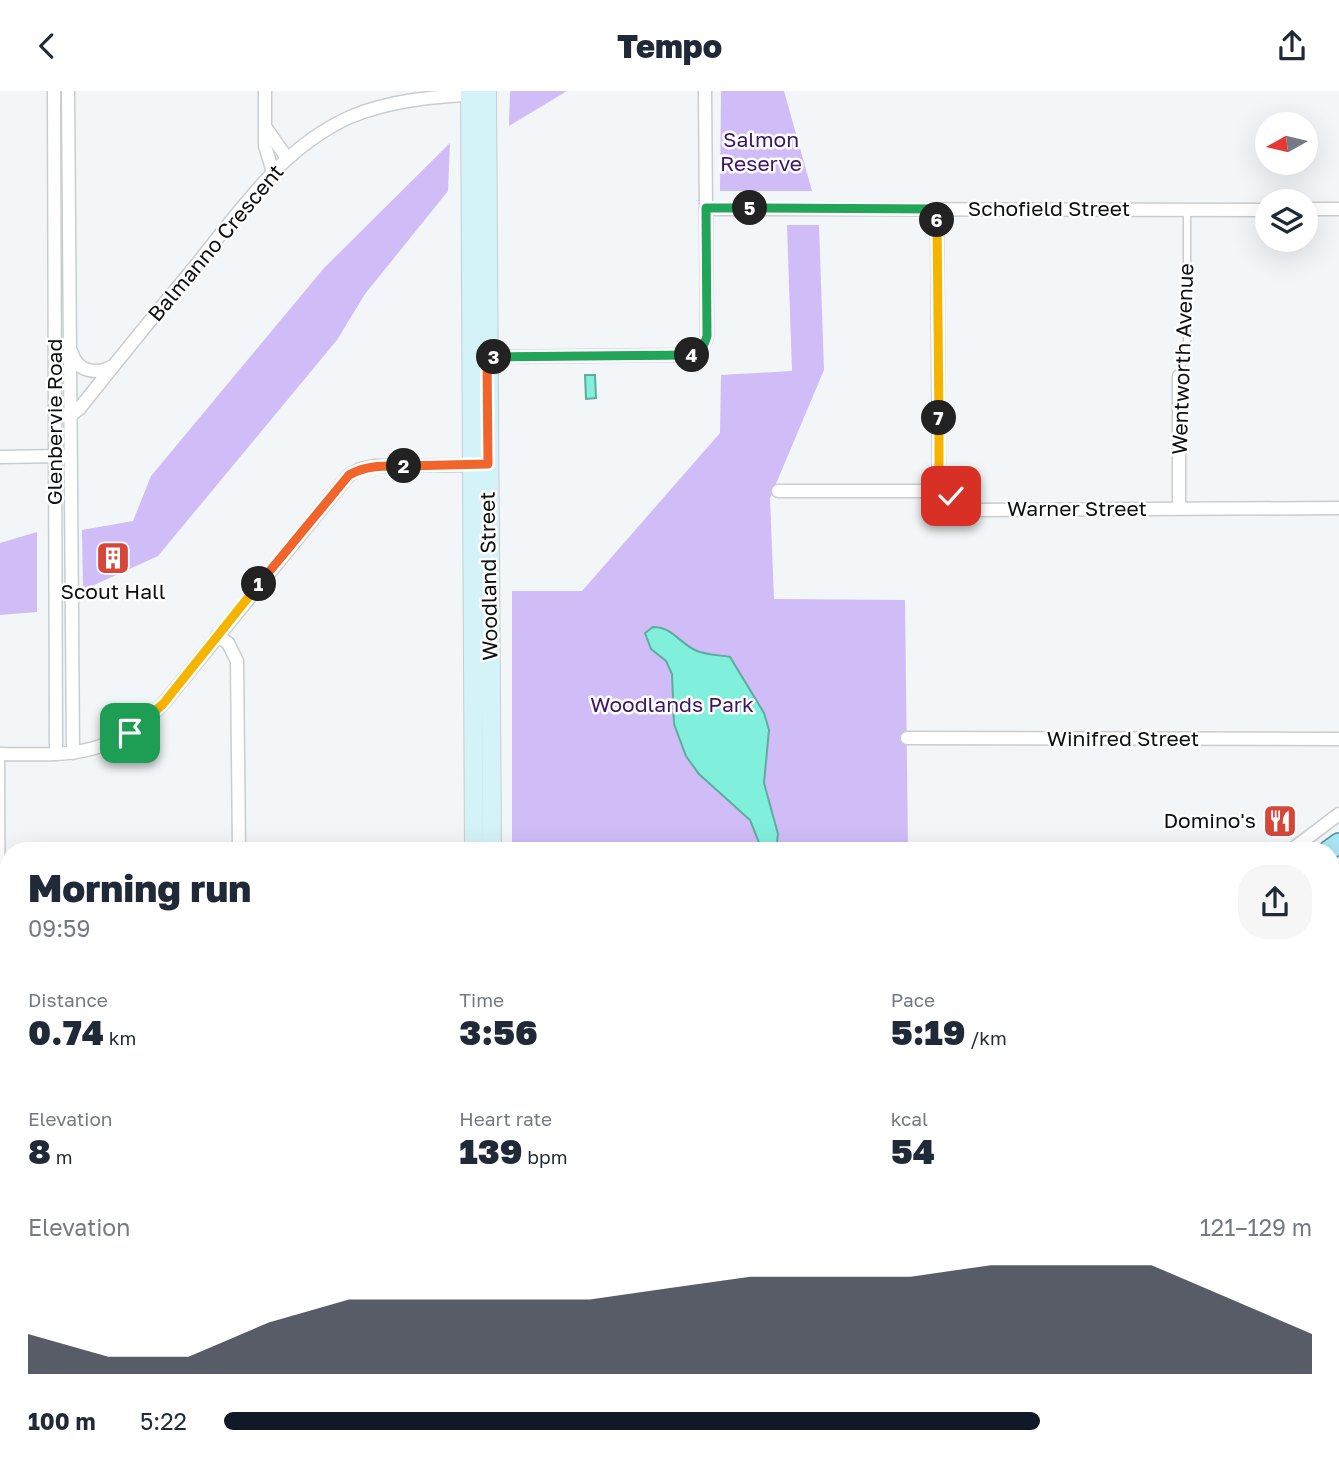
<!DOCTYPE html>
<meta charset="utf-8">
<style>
:root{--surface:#fff;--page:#f6f6f7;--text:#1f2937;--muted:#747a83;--accent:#111827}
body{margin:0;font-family:"Golos Text",sans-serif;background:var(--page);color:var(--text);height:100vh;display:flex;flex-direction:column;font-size:26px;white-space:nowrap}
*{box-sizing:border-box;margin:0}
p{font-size:23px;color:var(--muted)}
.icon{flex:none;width:38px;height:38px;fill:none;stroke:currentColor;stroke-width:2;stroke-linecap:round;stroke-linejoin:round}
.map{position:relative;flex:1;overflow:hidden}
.side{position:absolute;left:0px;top:751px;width:1340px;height:621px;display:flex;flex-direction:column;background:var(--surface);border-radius:28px 28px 0 0;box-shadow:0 7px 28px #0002}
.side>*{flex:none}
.needle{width:46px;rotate:262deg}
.tools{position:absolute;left:1255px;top:21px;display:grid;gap:14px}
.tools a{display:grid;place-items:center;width:63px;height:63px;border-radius:50%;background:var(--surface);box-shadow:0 7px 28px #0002;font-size:35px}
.pin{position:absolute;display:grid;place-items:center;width:60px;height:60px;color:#fff;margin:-30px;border-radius:14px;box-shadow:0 4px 10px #0006}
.km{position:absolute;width:35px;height:35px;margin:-18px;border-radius:50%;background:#222;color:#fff;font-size:19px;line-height:35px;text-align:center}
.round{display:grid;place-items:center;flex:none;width:74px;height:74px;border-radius:28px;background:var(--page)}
.head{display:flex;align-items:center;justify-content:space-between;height:119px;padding:0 28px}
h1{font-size:38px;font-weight:800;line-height:52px}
.stats{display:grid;grid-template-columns:repeat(3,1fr);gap:10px;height:119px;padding:7px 28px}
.stats div{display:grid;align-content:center}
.stats b{font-size:35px;font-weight:800}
.stats small{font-size:19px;font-weight:400}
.stats p{font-size:19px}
.chart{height:196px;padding:14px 28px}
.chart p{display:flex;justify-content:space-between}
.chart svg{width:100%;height:126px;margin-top:7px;fill:var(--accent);opacity:.7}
ul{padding:0 28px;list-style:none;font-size:23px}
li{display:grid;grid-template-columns:112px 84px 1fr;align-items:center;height:52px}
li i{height:18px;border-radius:9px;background:var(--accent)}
header{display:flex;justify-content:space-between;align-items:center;height:91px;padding:0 28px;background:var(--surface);font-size:32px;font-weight:800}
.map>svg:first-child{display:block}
.green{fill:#d0bcf7}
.water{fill:#80efdc;stroke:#5eac9e;stroke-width:2}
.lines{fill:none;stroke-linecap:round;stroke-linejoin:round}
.service-casing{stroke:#cacdcf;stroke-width:9}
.minor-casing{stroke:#cacdcf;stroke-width:15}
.tertiary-casing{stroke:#cacdcf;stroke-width:18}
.secondary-casing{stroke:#cacdcf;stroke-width:20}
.primary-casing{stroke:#4e909d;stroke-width:22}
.service{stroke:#fff;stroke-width:6}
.minor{stroke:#fff;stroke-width:12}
.tertiary{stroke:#fff;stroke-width:16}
.secondary{stroke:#d4f3f8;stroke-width:18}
.primary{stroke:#aae6f2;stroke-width:19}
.tram{stroke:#757778;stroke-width:2}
.split-1-casing{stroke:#fff;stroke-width:14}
.split-2-casing{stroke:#fff;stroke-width:14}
.split-3-casing{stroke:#fff;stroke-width:14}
.split-4-casing{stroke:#fff;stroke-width:14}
.split-5-casing{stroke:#fff;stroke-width:14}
.split-6-casing{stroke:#fff;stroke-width:14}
.split-7-casing{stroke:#fff;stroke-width:14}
.split-8-casing{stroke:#fff;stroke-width:14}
.split-1{stroke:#f5b400;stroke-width:9}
.split-2{stroke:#f0652b;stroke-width:9}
.split-3{stroke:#f0652b;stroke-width:9}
.split-4{stroke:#22a559;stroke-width:9}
.split-5{stroke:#22a559;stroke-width:9}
.split-6{stroke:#22a559;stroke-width:9}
.split-7{stroke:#f5b400;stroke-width:9}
.split-8{stroke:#f5b400;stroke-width:9}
.labels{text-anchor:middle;stroke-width:5;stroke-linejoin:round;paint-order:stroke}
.park-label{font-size:21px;fill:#3c1468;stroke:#fff}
.street-label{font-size:21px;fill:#0d0e0f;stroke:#fff}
.poi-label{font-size:21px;fill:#0d0e0f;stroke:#fff}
</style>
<header><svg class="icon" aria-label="back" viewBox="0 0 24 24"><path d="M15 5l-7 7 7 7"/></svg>Tempo<svg class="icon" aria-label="share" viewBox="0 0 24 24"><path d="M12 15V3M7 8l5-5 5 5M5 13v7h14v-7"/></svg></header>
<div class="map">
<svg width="1339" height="1371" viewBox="0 0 1339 1371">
<rect width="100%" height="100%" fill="#f3f6f8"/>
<!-- green -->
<g class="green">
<path d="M510,0H567L509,35Z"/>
<path d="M721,0H784L812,100H720Z"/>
<path d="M450,52L448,100L365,203L337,249L158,465L83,499L82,439L133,430L151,385L324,177Z"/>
<path d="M787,134H819L824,279L770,407L774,508L905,509L908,759H512V500H582L720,342L721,284L792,280Z"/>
<path d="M37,441V521L0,524V452Z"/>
</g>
<!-- water -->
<g class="water">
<path d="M585,284H595L596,307L586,308Z"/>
<path d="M653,536C673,536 680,553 697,560C707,564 720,564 730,566L764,622L769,639L764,692L778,743L776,759H762L750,729L699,683L686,665L674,633L672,583L666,570L651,558L645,542Z"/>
</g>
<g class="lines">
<!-- service casing -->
<g class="service-casing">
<g id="service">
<path d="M1179,285L1187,253V119"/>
<path d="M1,663L2,987L5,994"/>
<path d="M1332,1041H1339"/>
<path d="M805,1365L818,1364L831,1367L834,1363"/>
<path d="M831,1367L843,1371"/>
</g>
</g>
<!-- minor casing -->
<g class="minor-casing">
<g id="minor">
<path d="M54,0L56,663"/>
<path d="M68,0L73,662"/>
<path d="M265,0V55L273,81"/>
<path d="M266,37L287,67"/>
<path d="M706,118L1267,119"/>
<path d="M937,118L939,400"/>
<path d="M1306,118H1339"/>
<path d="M72,262C77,281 97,284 113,275"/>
<path d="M484,266L684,264C698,263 703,259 707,245L705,0"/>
<path d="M65,324H71L79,318C118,269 157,221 197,173C242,117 283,56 350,26C390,9 433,6 476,3"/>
<path d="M0,366L63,365"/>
<path d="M778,400H939C953,405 963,415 978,419L1339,417"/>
<path d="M1179,417V285"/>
<path d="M217,545L228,552L237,570L239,760"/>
<path d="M907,647L1339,648"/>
<path d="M0,663C73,664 108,667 163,613L349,384L360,378L374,375L479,374"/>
<path d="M1290,760L1339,723"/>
<path d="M1332,823L1339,817"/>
<path d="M6,996L7,1288L9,1294"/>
<path d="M53,1363L58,1371"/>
<path d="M1177,1364C1230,1371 1285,1371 1338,1365"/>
<path d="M985,1368L1109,1369L1160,1364"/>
<path d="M416,1371L420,1363"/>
<path d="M561,1371L573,1363"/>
<path d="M800,1371L805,1365"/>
</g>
</g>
<!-- tertiary casing -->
<g class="tertiary-casing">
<path id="tertiary" d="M0,996H9"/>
</g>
<!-- secondary casing -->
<g class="secondary-casing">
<g id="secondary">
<path d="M470,0L474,760"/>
<path d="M487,0L492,760"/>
<path d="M1332,950H1339"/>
<path d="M446,1371L449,1363"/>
</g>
</g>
<!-- primary casing -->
<g class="primary-casing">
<g id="primary">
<path d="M1328,760L1339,752"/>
<path d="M1332,792L1339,787"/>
<path d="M486,1363L488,1371"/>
<path d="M457,1371L469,1363"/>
<path d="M518,1371L529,1363"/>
<path d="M984,1371L987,1363"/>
</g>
</g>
<!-- service -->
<use href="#service" class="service"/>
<!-- minor -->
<use href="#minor" class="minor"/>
<!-- tertiary -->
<use href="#tertiary" class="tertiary"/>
<!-- secondary -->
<use href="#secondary" class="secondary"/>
<!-- primary -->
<use href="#primary" class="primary"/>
<!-- tram -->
<g class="tram">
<path d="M1332,780L1339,775"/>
<path d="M988,1371L990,1363"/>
</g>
</g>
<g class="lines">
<!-- split-1 casing -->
<g class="split-1-casing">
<path id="split-1" d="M130,642L163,613L259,493"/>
</g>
<!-- split-2 casing -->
<g class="split-2-casing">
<path id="split-2" d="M259,493L349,384C367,374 384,375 404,375"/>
</g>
<!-- split-3 casing -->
<g class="split-3-casing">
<path id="split-3" d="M404,375L488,373L487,266H494"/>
</g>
<!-- split-4 casing -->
<g class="split-4-casing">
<path id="split-4" d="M494,266L692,264"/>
</g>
<!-- split-5 casing -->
<g class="split-5-casing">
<path id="split-5" d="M692,264C702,260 704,255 707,245L706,117H750"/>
</g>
<!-- split-6 casing -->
<g class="split-6-casing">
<path id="split-6" d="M750,117L937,118V129"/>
</g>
<!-- split-7 casing -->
<g class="split-7-casing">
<path id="split-7" d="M937,129L939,327"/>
</g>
<!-- split-8 casing -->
<g class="split-8-casing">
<path id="split-8" d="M939,327V400L951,405"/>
</g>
<!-- split-1 -->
<use href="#split-1" class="split-1"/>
<!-- split-2 -->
<use href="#split-2" class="split-2"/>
<!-- split-3 -->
<use href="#split-3" class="split-3"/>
<!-- split-4 -->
<use href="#split-4" class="split-4"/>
<!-- split-5 -->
<use href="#split-5" class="split-5"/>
<!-- split-6 -->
<use href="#split-6" class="split-6"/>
<!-- split-7 -->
<use href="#split-7" class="split-7"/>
<!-- split-8 -->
<use href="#split-8" class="split-8"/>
</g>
<!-- icons -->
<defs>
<g id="building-square" transform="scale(1.75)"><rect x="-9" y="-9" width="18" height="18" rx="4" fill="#d5473a" stroke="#fff"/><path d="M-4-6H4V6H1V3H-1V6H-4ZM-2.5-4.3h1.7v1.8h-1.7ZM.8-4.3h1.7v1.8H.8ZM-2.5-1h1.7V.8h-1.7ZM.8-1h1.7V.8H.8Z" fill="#fff"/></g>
<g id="restaurant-square" transform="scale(1.75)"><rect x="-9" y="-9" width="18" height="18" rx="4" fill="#d5473a" stroke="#fff"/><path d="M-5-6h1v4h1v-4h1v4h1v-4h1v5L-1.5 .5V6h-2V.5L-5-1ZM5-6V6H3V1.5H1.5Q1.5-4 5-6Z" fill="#fff"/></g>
</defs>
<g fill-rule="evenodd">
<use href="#building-square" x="113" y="467"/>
<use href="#restaurant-square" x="1280" y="730"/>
</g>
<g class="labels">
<!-- park labels -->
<g class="park-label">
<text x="761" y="56">Salmon<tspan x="761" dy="24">Reserve</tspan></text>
<text x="672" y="621">Woodlands Park</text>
</g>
<!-- street labels -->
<g class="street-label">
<text x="1049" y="125">Schofield Street</text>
<text transform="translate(216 152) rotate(-50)" y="7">Balmanno Crescent</text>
<text transform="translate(1183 268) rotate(-88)" y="7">Wentworth Avenue</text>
<text transform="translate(55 331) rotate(-90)" y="7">Glenbervie Road</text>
<text x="1077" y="425">Warner Street</text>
<text transform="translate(489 485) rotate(-91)" y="7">Woodland Street</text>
<text x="1123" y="655">Winifred Street</text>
</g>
<!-- poi labels -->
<g class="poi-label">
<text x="113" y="508">Scout Hall</text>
<text x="1256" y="737" text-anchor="end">Domino's</text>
</g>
</g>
</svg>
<div class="tools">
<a><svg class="needle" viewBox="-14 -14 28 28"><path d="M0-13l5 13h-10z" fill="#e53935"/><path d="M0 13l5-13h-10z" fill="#747a83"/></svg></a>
<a><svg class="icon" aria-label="layers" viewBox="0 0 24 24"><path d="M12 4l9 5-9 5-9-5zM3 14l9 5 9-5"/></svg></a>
</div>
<div class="pin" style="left:130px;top:642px;background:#1e9e55"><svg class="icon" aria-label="arrive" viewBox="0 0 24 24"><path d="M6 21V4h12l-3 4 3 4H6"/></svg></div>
<div class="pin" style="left:951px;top:405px;background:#d93025"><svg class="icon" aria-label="check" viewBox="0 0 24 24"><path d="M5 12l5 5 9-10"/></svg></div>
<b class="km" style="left:259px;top:493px">1</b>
<b class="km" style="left:404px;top:375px">2</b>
<b class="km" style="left:494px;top:266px">3</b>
<b class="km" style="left:692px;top:264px">4</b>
<b class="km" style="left:750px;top:117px">5</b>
<b class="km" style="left:937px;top:129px">6</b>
<b class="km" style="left:939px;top:327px">7</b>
<section class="side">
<div class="head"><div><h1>Morning run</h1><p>09:59</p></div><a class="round"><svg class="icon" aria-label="share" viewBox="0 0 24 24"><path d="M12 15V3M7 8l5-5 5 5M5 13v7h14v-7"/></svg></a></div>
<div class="stats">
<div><p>Distance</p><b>0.74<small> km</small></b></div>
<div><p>Time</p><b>3:56</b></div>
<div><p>Pace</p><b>5:19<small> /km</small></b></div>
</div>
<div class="stats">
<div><p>Elevation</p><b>8<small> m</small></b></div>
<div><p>Heart rate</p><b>139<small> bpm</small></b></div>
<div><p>kcal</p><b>54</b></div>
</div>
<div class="chart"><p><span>Elevation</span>121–129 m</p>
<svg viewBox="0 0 160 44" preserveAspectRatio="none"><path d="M0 44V30L10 38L20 38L30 26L40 18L50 18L60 18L70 18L80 14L90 10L100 10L110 10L120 6L130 6L140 6L150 18L160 30V44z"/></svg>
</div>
<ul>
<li><b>100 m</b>5:22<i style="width:75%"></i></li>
</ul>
</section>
</div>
